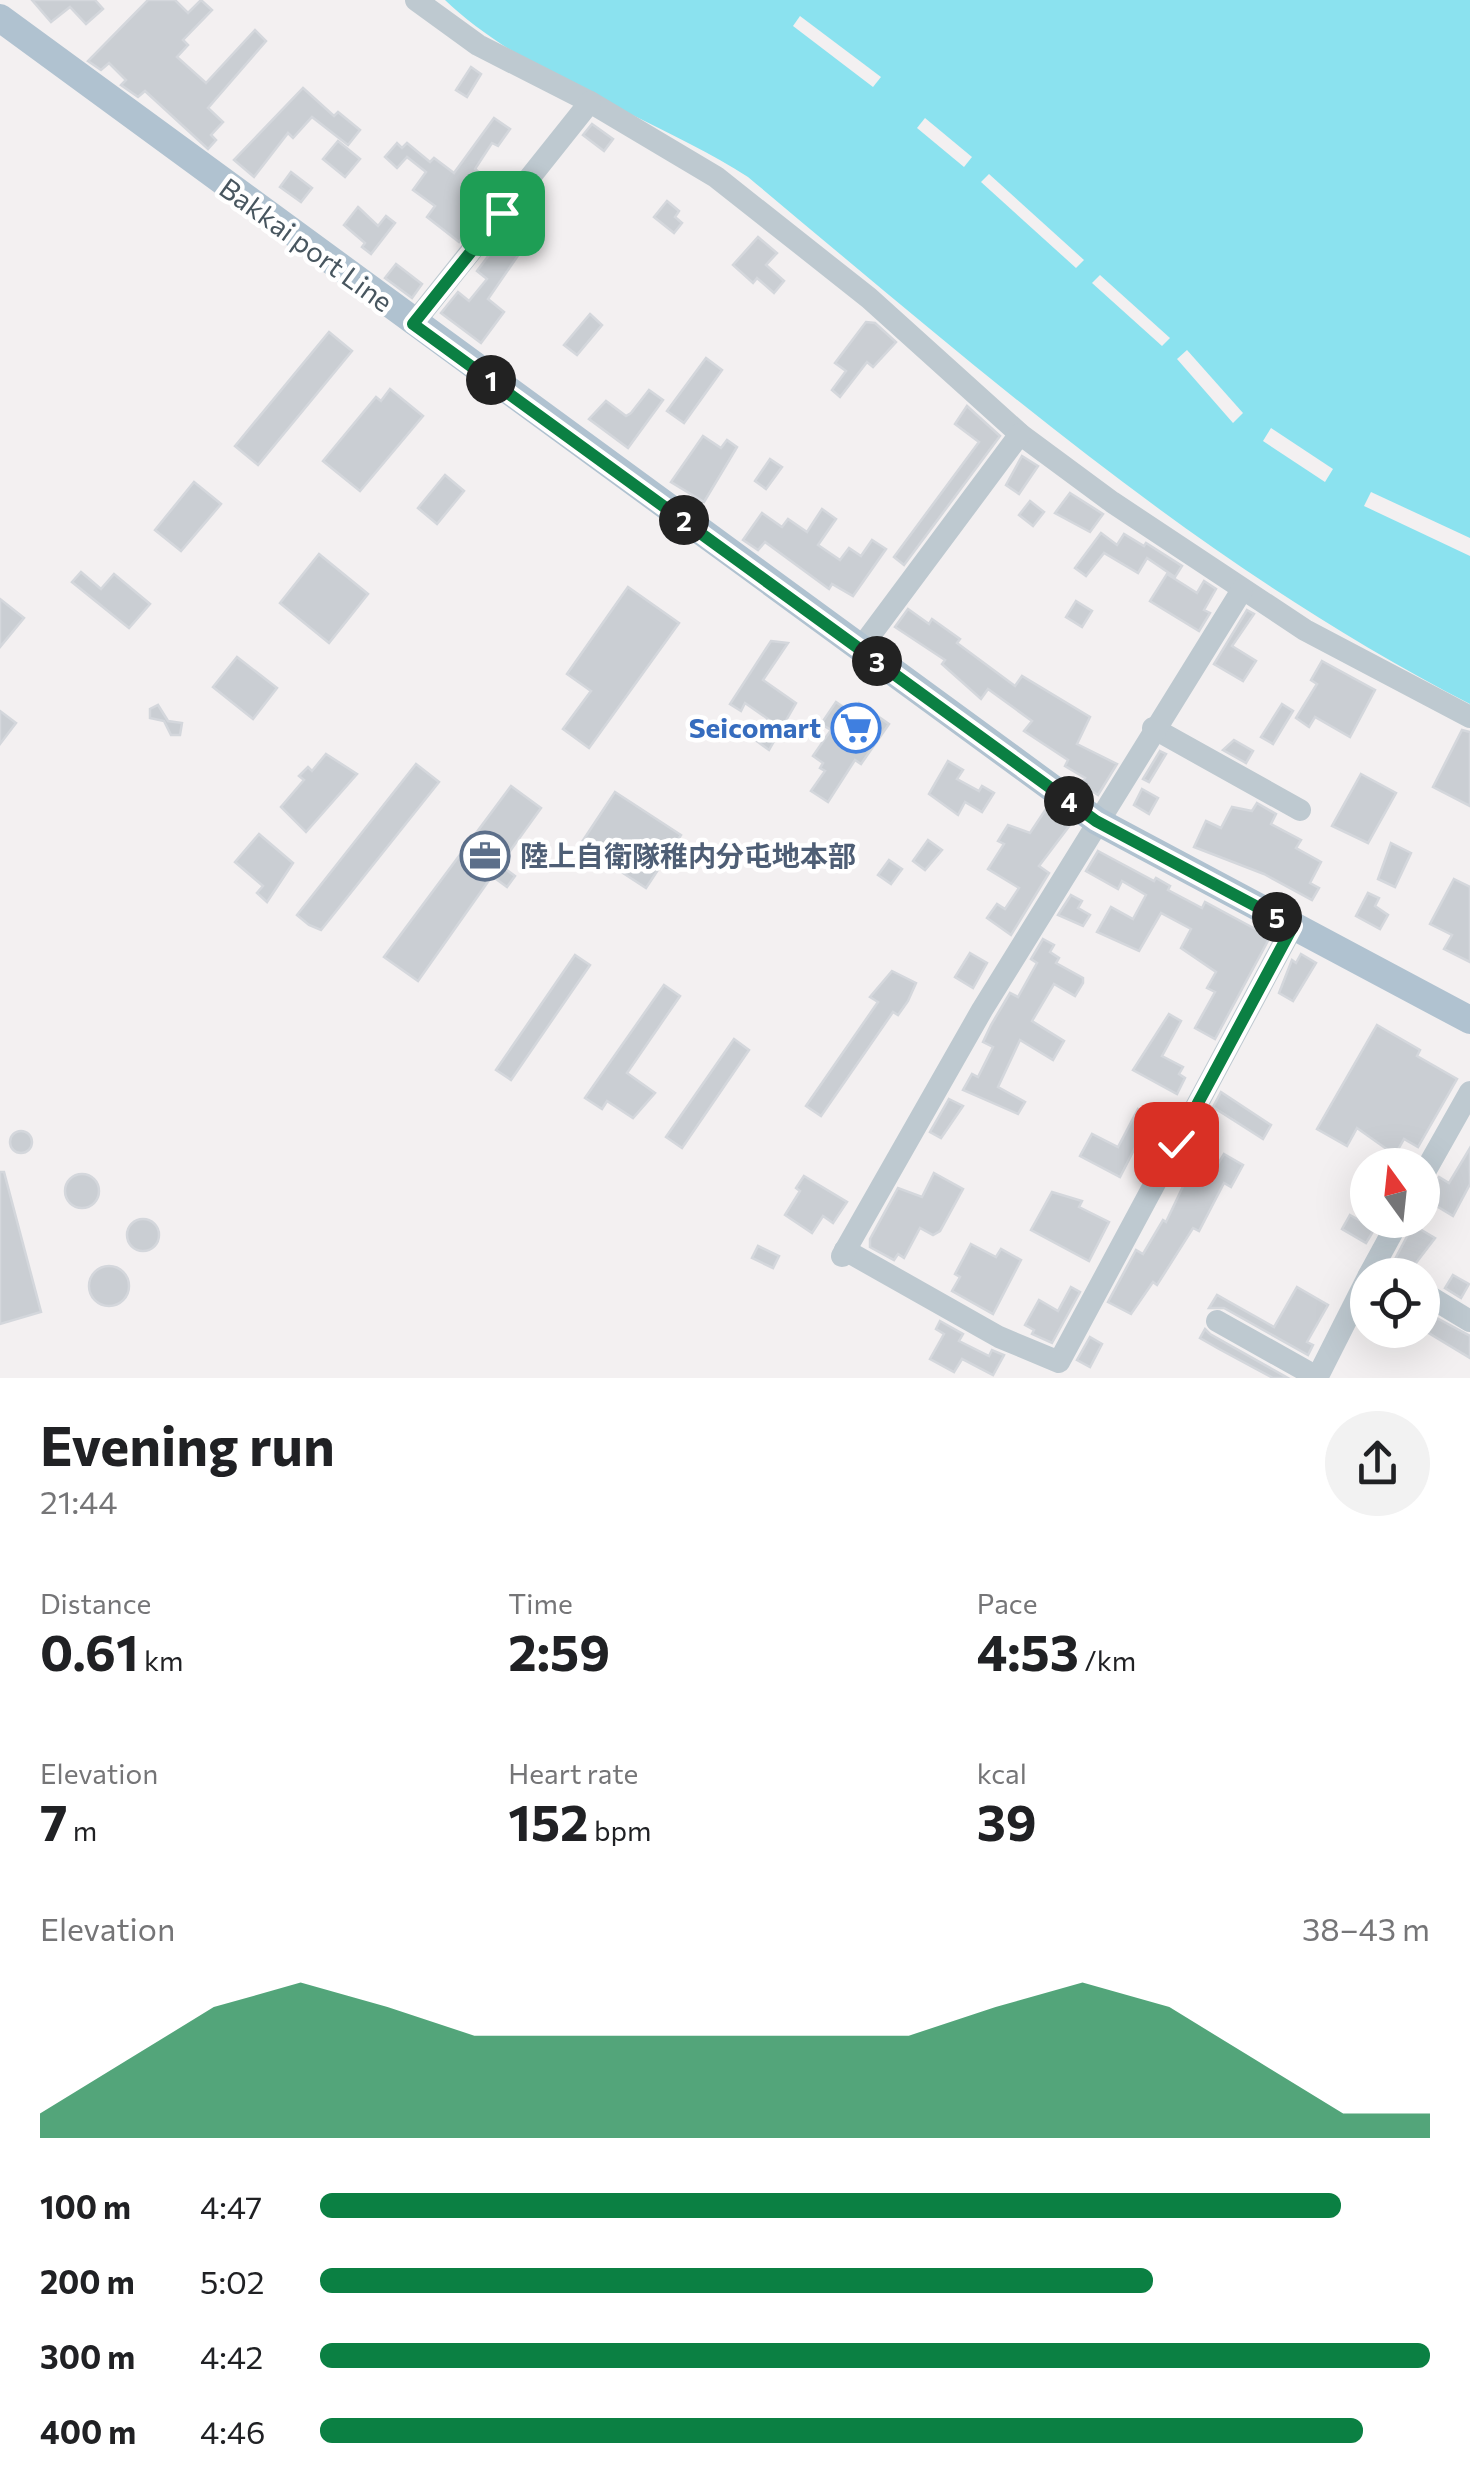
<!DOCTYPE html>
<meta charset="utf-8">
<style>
:root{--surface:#fff;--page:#f2f2f2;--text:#202124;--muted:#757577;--accent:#0b8043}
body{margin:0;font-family:Commissioner,"Noto Sans JP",sans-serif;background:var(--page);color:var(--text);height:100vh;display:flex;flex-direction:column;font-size:38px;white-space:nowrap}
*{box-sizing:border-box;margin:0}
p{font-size:32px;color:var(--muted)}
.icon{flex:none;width:55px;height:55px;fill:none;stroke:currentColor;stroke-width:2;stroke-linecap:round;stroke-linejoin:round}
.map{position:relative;height:1378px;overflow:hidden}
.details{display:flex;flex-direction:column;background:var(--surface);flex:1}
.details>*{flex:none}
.needle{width:65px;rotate:345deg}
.buttons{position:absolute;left:1350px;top:1148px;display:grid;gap:20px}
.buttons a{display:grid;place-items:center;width:90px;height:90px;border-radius:50%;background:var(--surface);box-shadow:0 10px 40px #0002;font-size:50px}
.pin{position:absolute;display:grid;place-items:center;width:85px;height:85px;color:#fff;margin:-42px;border-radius:20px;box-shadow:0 5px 15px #0006}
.km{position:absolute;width:50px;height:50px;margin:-25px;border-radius:50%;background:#222;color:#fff;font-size:28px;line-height:50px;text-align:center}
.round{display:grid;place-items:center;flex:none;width:105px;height:105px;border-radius:52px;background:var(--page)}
.summary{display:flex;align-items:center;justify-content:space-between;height:170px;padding:0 40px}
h1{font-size:55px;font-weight:700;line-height:75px}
.stats{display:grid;grid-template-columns:repeat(3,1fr);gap:15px;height:170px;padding:10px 40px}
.stats div{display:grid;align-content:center}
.stats b{font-size:50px;font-weight:700}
.stats small{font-size:28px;font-weight:400}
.stats p{font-size:28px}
.chart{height:280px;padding:20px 40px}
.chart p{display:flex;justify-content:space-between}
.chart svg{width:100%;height:180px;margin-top:10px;fill:var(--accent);opacity:.7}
ul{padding:0 40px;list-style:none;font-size:32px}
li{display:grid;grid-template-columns:160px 120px 1fr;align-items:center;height:75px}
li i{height:25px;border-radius:12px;background:var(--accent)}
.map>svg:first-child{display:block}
.water{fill:#8be2ef}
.pier{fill:#f3f0f1}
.building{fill:#caced3;stroke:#d4d7dc;stroke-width:2.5}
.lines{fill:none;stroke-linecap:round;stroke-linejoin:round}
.minor{stroke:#bec9d0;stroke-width:22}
.major{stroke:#b0c2d0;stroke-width:28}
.route-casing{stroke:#fff;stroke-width:20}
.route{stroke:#0b8043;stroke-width:12}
.labels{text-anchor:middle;stroke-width:9;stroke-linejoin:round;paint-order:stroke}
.street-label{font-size:28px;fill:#48565f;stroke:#fff}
.shop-label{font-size:28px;font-weight:bold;fill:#366cbe;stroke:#fff;text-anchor:end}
.service-label{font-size:28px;font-weight:bold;fill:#4e5e75;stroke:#fff;text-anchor:start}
</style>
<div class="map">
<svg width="1470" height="1378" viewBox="0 0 1470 1378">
<rect width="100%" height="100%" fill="#f3f0f1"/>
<!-- water -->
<path class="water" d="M445,0H1470V704C1203,567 977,368 748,177C655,118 523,75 445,0Z"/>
<!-- pier -->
<g class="pier">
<path d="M800,16L881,77L873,87L793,26Z"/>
<path d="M925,118L972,157L964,167L917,128Z"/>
<path d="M989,174L1084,260L1076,268L981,182Z"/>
<path d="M1100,275L1170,338L1162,346L1092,283Z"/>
<path d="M1187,350L1243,413L1233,423L1177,359Z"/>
<path d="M1271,428L1333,469L1325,482L1263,441Z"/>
<path d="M1371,492L1470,538V556L1364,506Z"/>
</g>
<!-- building -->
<g class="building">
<path d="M32,0H95L103,9L86,24L70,7L51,22Z"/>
<path d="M148,0H175L188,13L201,0L212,10L183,40L188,45L177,57L206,83L255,30L266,41L208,108L223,122L211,135L216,140L208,149L145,91L138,97L121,85L126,80L109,63L101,70L88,61Z"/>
<path d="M471,67L481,74L467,97L456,90Z"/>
<path d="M303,88L334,116L338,112L360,130L348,145L312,117L293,138L288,133L254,177L234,160Z"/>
<path d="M494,118L510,129L498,146L492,143L475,169L485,177L470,198L485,209L459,242L427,217L435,206L413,190L426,172L407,157L397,168L385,157L397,143L402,148L407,143L430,162L434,158L454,173Z"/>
<path d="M592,124L613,139L604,151L583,135Z"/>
<path d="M338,141L360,159L345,177L323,159Z"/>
<path d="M291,172L312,188L301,202L280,187Z"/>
<path d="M667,201L679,211L675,217L682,223L674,233L654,217Z"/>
<path d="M358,207L378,226L386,216L395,223L371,254L362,247L365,243L344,225Z"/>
<path d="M522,211L539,225L488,299L504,312L481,343L441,313L458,292L469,301L487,279L477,271Z"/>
<path d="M758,237L777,253L766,265L784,281L774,293L757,278L753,283L733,265Z"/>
<path d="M396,264L422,284L412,298L385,278Z"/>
<path d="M590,314L602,325L577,355L564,345Z"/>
<path d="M866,322L875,323L896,342L873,367L867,362L840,397L832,390L846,371L835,363Z"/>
<path d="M329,332L352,351L258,465L235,446Z"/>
<path d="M706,358L722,370L684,423L667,411Z"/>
<path d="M390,389L423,416L360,491L323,461L376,397L381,401Z"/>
<path d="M649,390L663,400L628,448L589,419L606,401L626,416L631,413Z"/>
<path d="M967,406L1000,436L904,565L894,557L979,442L955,424Z"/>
<path d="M703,436L721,448L727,440L737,447L704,502L671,482Z"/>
<path d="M1022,456L1038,466L1019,494L1006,485Z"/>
<path d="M770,459L782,467L766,489L755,481Z"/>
<path d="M445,475L464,491L437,524L418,508Z"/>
<path d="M194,482L221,504L181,551L155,530Z"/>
<path d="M1070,493L1103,514L1090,532L1055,513Z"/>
<path d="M1030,501L1044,512L1033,526L1019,515Z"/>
<path d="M822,509L836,519L818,545L840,560L849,548L861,556L872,540L886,549L853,596L832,584L829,589L765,542L758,550L743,540L762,513L782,527L788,519L807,532Z"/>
<path d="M1101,533L1117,545L1124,534L1144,546L1146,543L1182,566L1175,577L1147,558L1138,573L1104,553L1086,576L1075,568Z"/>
<path d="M319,554L368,594L329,643L280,603Z"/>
<path d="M81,572L101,589L114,574L150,604L129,628L72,582Z"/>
<path d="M1167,574L1197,593L1204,581L1216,589L1204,610L1210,613L1199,631L1150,601Z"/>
<path d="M628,587L679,623L589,748L563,729L591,691L567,674Z"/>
<path d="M0,599L24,618L0,647Z"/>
<path d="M1076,601L1092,611L1082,627L1066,617Z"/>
<path d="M908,609L929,624L932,619L960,639L957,643L1015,686L1022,676L1090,717L1077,744L1117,764L1098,795L1081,784L1085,778L1065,766L1068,760L1024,731L1032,721L988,689L981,699L942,664L945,660L895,627Z"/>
<path d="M1247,610L1254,614L1232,646L1256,661L1243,681L1214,664Z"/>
<path d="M771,641L788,643L763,680L796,703L769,750L754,739L768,719L745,703L741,711L730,704Z"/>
<path d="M237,657L277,688L253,719L213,687Z"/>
<path d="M1322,661L1375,690L1350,737L1315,717L1309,727L1296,718L1317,684L1311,680Z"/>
<path d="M836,702L852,713L859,703L889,724L861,764L855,760L828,802L811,791L825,771L820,768L823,763L813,756L831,730L821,724Z"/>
<path d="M1282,704L1293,711L1273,744L1261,737Z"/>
<path d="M158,705L168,721L182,723L180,735H171L164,721L150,718V709Z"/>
<path d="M0,711L16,723L0,744Z"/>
<path d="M1462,730L1470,732V806L1433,787Z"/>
<path d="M1234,740L1253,751L1246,763L1223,750Z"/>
<path d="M1160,751L1166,754L1149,782L1143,779Z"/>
<path d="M326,754L357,774L306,832L281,807L304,780L299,776L308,767L312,771Z"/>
<path d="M948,761L963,770L957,779L979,791L982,786L994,793L982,812L965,802L958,815L929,794Z"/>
<path d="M416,764L439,782L321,930L309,925L297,915Z"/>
<path d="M1361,774L1396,793L1368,843L1332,826Z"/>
<path d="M511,786L541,808L500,865L515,876L507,887L492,876L418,981L384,957Z"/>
<path d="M1142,789L1158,798L1149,814L1134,805Z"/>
<path d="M615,792L681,835L646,888L580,845Z"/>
<path d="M1257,803L1276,814L1271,824L1301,840L1296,848L1321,862L1310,883L1319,888L1312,900L1264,874L1194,847L1206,821L1221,828L1232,807L1252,811Z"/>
<path d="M1046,809L1070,825L1039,866L1049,873L1011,935L987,918L997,904L1005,909L1019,888L988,869L1004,844L998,841L1008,825L1030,833Z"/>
<path d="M259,834L293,863L267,902L257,893L263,886L235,862Z"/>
<path d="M928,840L942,850L925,870L913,861Z"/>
<path d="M1391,843L1411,853L1395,887L1378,879Z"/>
<path d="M1098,851L1154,881L1156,878L1170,886L1168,890L1202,908L1205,902L1270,937L1215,1039L1195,1028L1215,992L1207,988L1216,972L1181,948L1191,929L1161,913L1139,951L1097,932L1111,907L1133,919L1146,895L1122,881L1118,889L1086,871Z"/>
<path d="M889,860L902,869L891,884L878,875Z"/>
<path d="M1454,879L1470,887V962L1444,949L1452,935L1430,924Z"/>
<path d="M1368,893L1379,898L1375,906L1388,915L1380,929L1356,916Z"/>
<path d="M1071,895L1082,901L1078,908L1090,915L1083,926L1058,915Z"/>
<path d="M1043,939L1054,945L1050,952L1059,958L1056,963L1083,978V983L1075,996L1054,984L1032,1021L1064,1041L1053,1060L1020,1040L998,1087L1025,1102L1018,1114L963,1090L972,1074L978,1077L993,1047L983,1042L991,1025L1010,993L1018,997L1037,963L1031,959Z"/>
<path d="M970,953L987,963L973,988L955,977Z"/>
<path d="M1301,954L1316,963L1293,1001L1279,993L1292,960L1296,963Z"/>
<path d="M575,955L590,965L511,1080L496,1070Z"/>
<path d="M892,971L916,983L908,1001L898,1015L893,1012L821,1116L806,1106L878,1002L870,997Z"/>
<path d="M664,985L680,996L627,1073L655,1093L633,1118L607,1101L602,1109L585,1098Z"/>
<path d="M1169,1014L1181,1021L1162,1056L1183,1067L1179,1074L1185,1078L1177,1094L1133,1070Z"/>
<path d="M1377,1025L1420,1050L1417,1056L1457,1079L1418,1147L1404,1139L1395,1155L1357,1128L1347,1146L1317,1129Z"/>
<path d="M734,1039L749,1050L682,1148L666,1137Z"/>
<path d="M1221,1092L1271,1125L1263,1139L1213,1107Z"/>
<path d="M949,1099L963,1106L941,1138L930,1132Z"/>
<path d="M1138,1109L1164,1124L1154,1143L1141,1136L1120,1177L1080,1156L1092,1134L1118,1147Z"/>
<circle cx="21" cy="1142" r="11"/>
<path d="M1470,1148V1184L1453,1216L1425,1199L1439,1177L1449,1183Z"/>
<path d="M1224,1154L1243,1165L1231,1187L1224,1183L1199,1231L1193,1228L1157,1285L1153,1282L1131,1314L1108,1302L1136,1250L1143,1254L1163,1220L1166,1222L1188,1176L1205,1185Z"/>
<path d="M0,1172H4L41,1312L0,1324Z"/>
<path d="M934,1173L963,1189L940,1231L933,1235L920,1228L904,1258L898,1254L894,1260L870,1247V1239L898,1188L922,1197Z"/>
<circle cx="82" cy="1191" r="17"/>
<path d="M804,1176L847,1202L833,1223L823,1216L812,1233L785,1215L800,1191L796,1188Z"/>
<path d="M1052,1192L1082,1201L1079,1207L1109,1222L1089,1261L1031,1230Z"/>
<path d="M1350,1215L1359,1220H1380L1366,1243L1342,1229Z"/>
<circle cx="143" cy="1235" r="16"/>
<path d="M1413,1225L1435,1238L1409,1272L1393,1263Z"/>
<path d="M971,1244L996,1257L1001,1249L1021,1260L993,1314L952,1291L960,1277L955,1274Z"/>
<path d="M758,1246L779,1256L773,1268L752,1258Z"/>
<circle cx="109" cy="1286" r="20"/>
<path d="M1453,1275L1469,1284L1461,1298L1445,1288Z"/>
<path d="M1071,1287L1080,1292L1052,1343L1032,1334L1034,1330L1025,1325L1039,1300L1058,1311Z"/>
<path d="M1297,1287L1328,1305L1307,1342L1313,1345L1308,1355L1224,1308H1209L1217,1295L1274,1327Z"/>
<path d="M1422,1310L1470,1336V1358L1422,1329Z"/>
<path d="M940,1321L963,1334L959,1341L989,1356L992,1350L1004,1355L993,1375L962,1359L954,1372L930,1359L944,1334L936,1329Z"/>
<path d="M1205,1329L1210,1334L1288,1378H1273L1219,1349L1200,1338Z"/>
<path d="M1090,1337L1102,1344L1090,1367L1077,1360Z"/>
</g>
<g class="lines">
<!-- minor -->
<g class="minor">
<path d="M416,0L478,45L590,102L716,177L869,298L1020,434L1112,502L1305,630L1470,717"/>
<path d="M413,324L590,102"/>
<path d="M860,649L1020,434"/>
<path d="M1153,728L1300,810"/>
<path d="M1422,1177L1470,1092"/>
<path d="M845,1250L999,1337L1059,1362L1293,926"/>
<path d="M842,1256L982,1010L1242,590"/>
<path d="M1369,1275L1399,1220"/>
<path d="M1422,1292L1470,1321"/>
<path d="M1217,1321L1317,1377"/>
<path d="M1317,1378L1368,1277"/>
</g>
<!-- major -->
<path class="major" d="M0,18L1097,821L1470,1020"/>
</g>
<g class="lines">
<!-- route casing -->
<g class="route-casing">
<path id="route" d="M502,213L413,324L1096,821L1293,926L1176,1144"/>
</g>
<!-- route -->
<use href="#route" class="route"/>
</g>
<!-- icons -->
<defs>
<g id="supermarket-ring" transform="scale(2.5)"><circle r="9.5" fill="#fff" stroke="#3f7fe0" stroke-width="1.5"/><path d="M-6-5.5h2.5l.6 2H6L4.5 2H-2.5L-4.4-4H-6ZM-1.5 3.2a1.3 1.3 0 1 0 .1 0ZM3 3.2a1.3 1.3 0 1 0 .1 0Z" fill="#3f7fe0"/></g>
<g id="office-ring" transform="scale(2.5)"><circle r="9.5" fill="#fff" stroke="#5c6f8a" stroke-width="1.5"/><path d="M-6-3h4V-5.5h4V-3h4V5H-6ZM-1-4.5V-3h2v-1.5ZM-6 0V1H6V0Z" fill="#5c6f8a"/></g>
</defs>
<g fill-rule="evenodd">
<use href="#supermarket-ring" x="856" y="728"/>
<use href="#office-ring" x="485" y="856"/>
</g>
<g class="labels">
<!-- street labels -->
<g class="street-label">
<text transform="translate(306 245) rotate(36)" y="10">Bakkai port Line</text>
</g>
<!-- shop labels -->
<g class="shop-label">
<text x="821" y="738">Seicomart</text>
</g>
<!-- service labels -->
<g class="service-label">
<text x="520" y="866">陸上自衛隊稚内分屯地本部</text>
</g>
</g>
</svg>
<div class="buttons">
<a><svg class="needle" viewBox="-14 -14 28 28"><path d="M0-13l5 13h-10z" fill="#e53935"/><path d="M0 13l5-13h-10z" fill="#757577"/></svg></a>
<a><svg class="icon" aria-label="locate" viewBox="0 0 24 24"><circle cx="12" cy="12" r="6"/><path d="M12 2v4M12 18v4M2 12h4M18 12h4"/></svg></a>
</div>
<div class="pin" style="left:502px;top:213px;background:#1e9e55"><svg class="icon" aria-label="arrive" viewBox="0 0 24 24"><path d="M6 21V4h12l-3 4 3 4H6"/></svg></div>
<div class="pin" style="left:1176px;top:1144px;background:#d93025"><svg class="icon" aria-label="check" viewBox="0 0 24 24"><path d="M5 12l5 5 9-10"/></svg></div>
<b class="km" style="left:491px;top:380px">1</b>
<b class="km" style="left:684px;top:520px">2</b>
<b class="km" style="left:877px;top:661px">3</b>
<b class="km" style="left:1069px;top:801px">4</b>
<b class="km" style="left:1277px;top:917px">5</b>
</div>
<section class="details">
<div class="summary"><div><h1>Evening run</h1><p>21:44</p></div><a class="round"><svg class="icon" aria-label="share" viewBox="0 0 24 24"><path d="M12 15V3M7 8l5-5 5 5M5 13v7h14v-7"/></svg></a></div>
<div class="stats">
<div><p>Distance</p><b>0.61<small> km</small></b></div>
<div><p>Time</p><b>2:59</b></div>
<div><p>Pace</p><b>4:53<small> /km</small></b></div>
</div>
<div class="stats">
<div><p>Elevation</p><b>7<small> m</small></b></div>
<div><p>Heart rate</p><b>152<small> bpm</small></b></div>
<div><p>kcal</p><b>39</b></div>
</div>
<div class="chart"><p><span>Elevation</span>38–43 m</p>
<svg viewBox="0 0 160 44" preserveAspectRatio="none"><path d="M0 44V38L10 25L20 12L30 6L40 12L50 19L60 19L70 19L80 19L90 19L100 19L110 12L120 6L130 12L140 25L150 38L160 38V44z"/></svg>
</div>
<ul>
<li><b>100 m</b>4:47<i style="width:92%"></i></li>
<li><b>200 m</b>5:02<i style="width:75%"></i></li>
<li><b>300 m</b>4:42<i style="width:100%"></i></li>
<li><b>400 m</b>4:46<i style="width:94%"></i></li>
</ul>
</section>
